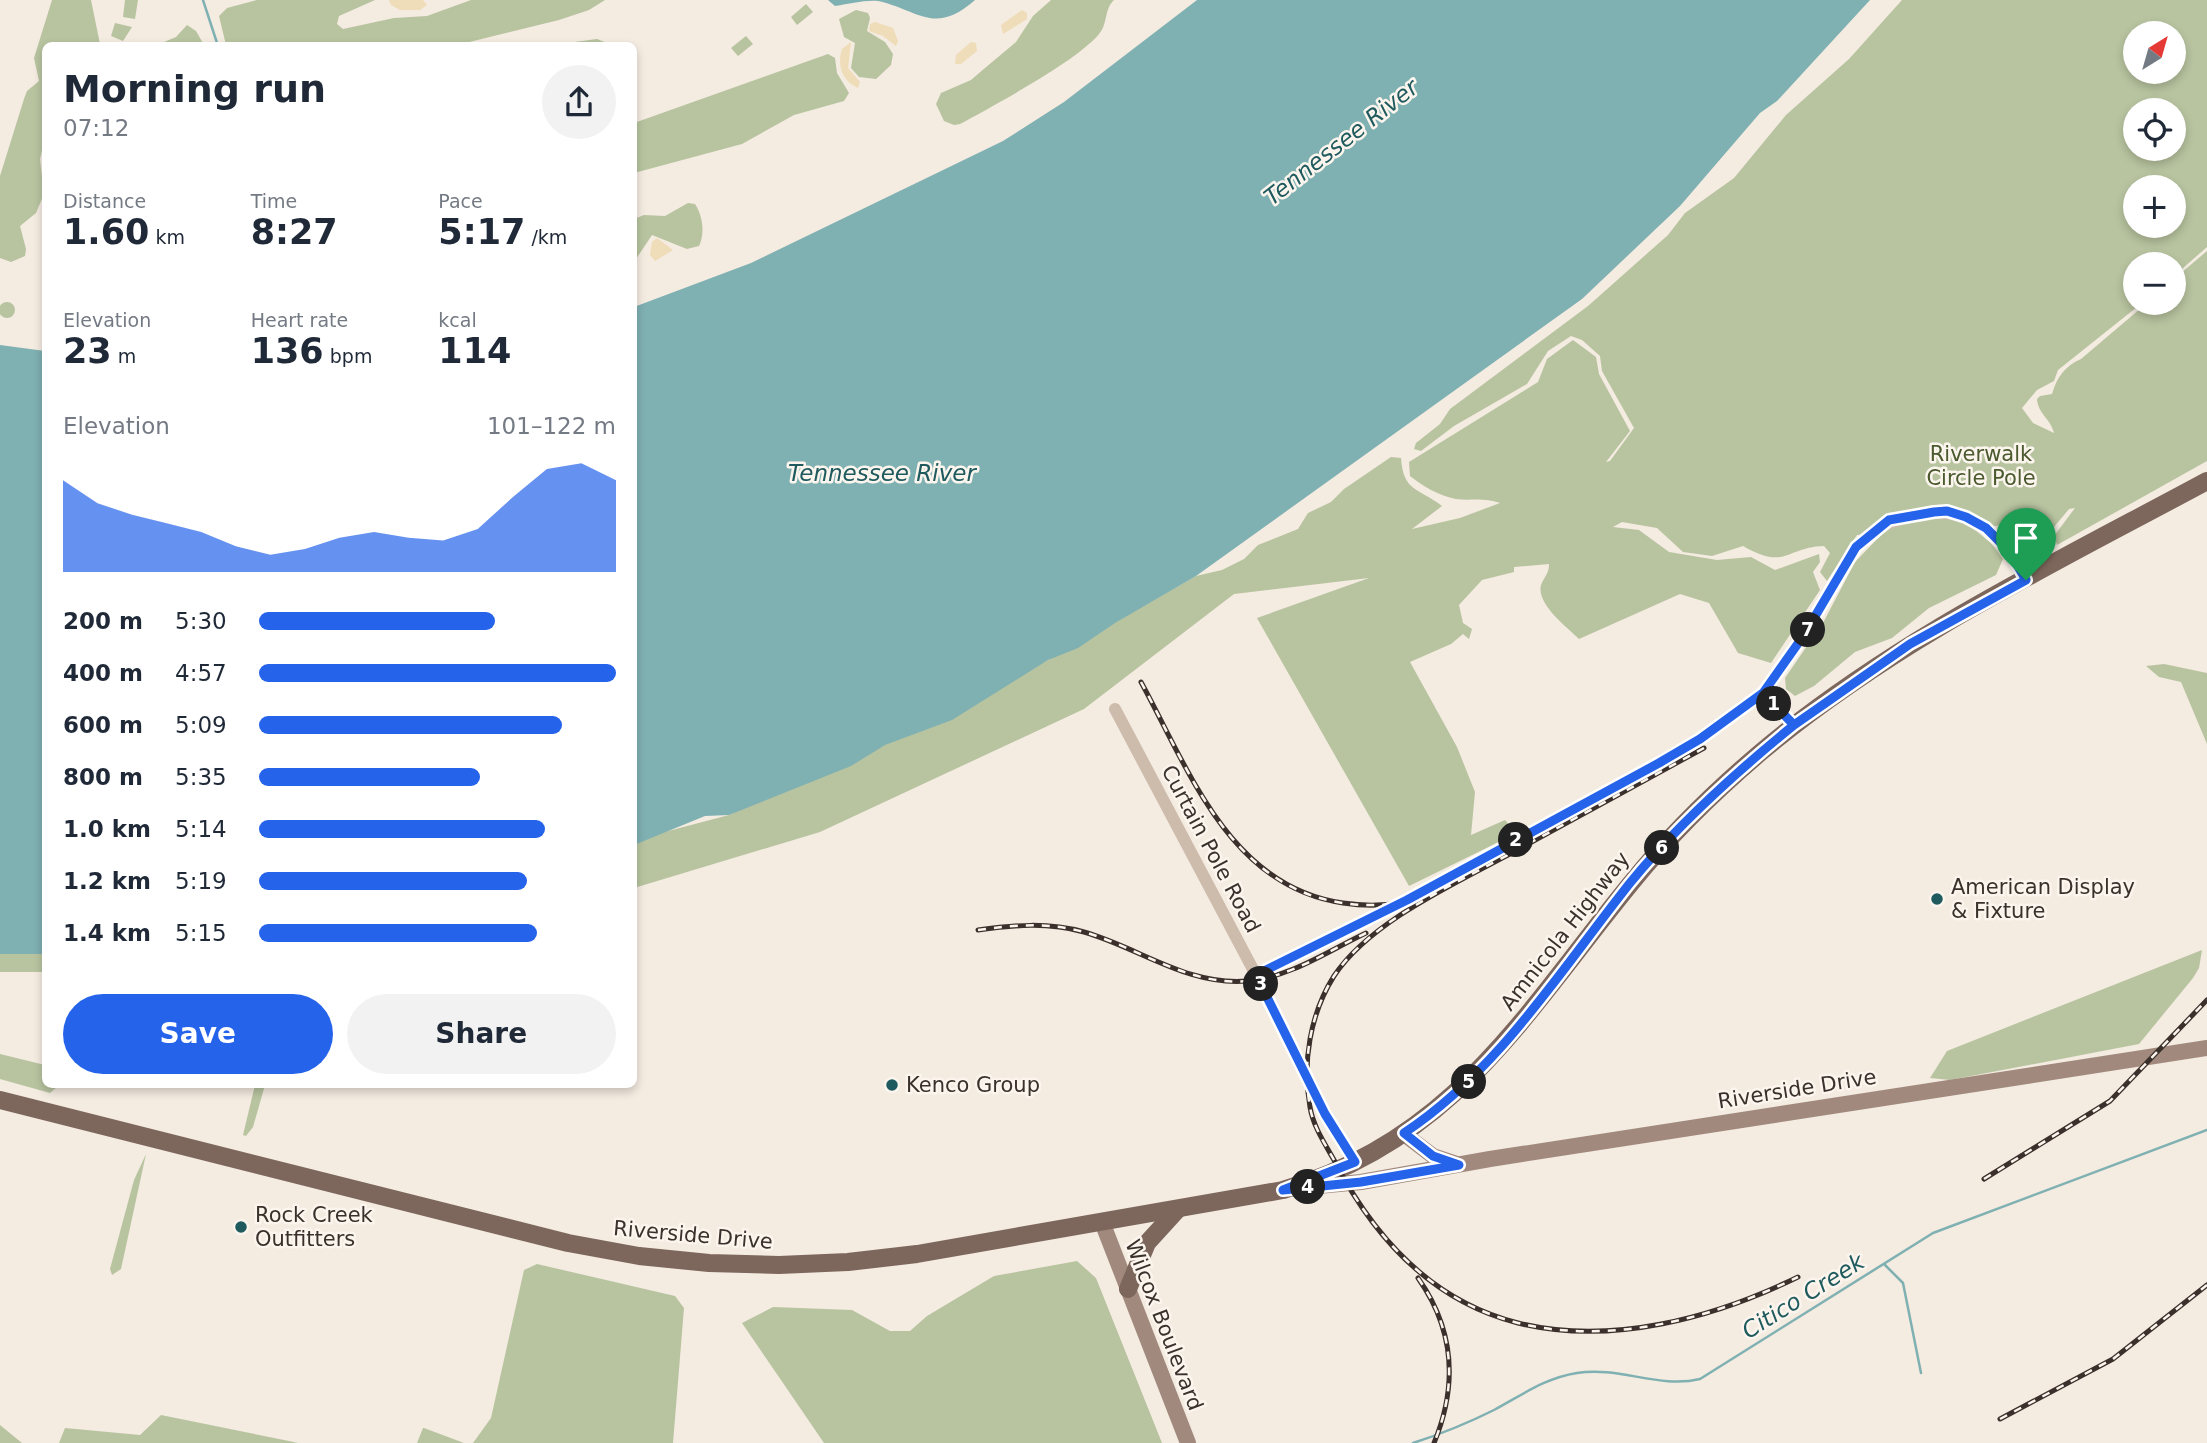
<!DOCTYPE html>
<meta charset="utf-8">
<style>
:root{--surface:#fff;--page:#f2f2f3;--text:#1f2937;--muted:#747a83;--accent:#2563eb}
body{margin:0;font-family:"DejaVu Sans",sans-serif;background:var(--page);color:var(--text);height:100vh;display:flex;flex-direction:column;font-size:26px;white-space:nowrap}
*{box-sizing:border-box;margin:0}
p{font-size:23px;color:var(--muted)}
.icon{flex:none;width:38px;height:38px;fill:none;stroke:currentColor;stroke-width:2;stroke-linecap:round;stroke-linejoin:round}
.map{position:relative;flex:1;overflow:hidden}
.side{position:absolute;left:42px;top:42px;width:595px;height:1046px;display:flex;flex-direction:column;background:var(--surface);border-radius:10px;box-shadow:0 4px 10px #0003}
.side>*{flex:none}
.needle{width:46px;rotate:37deg}
.controls{position:absolute;left:2123px;top:21px;display:grid;gap:14px}
.controls a{display:grid;place-items:center;width:63px;height:63px;border-radius:50%;background:var(--surface);box-shadow:0 4px 10px #0003;font-size:35px}
.pin{position:absolute;display:grid;place-items:center;width:60px;height:60px;color:#fff;margin:-72px -30px;border-radius:50% 50% 50% 0;rotate:-45deg;box-shadow:0 0 7px #0007}
.pin .icon{rotate:45deg}
.km{position:absolute;width:35px;height:35px;margin:-18px;border-radius:50%;background:#222;color:#fff;font-size:19px;line-height:35px;text-align:center}
.round{display:grid;place-items:center;flex:none;width:74px;height:74px;border-radius:37px;background:var(--page)}
.overview{display:flex;align-items:center;justify-content:space-between;height:119px;padding:0 21px}
h1{font-size:38px;font-weight:600;line-height:52px}
.figures{display:grid;grid-template-columns:repeat(3,1fr);gap:10px;height:119px;padding:7px 21px}
.figures div{display:grid;align-content:center}
.figures b{font-size:35px;font-weight:600}
.figures small{font-size:19px;font-weight:400}
.figures p{font-size:19px}
.chart{height:196px;padding:14px 21px}
.chart p{display:flex;justify-content:space-between}
.chart svg{width:100%;height:126px;margin-top:7px;fill:var(--accent);opacity:.7}
.cta{display:flex;gap:14px;margin-top:auto;padding:14px 21px}
.cta a{flex:1;height:80px;border-radius:42px;background:var(--accent);color:#fff;font-size:28px;font-weight:600;line-height:80px;text-align:center}
.cta a+a{background:var(--page);color:var(--text)}
ul{padding:0 21px;list-style:none;font-size:23px}
li{display:grid;grid-template-columns:112px 84px 1fr;align-items:center;height:52px}
li i{height:18px;border-radius:9px;background:var(--accent)}
.map>svg:first-child{display:block}
.green{fill:#b8c4a0;fill-rule:evenodd}
.sand{fill:#efdcb8}
.water{fill:#7fb0b2}
.lines{fill:none;stroke-linecap:round;stroke-linejoin:round}
.stream{stroke:#7fb0b2;stroke-width:2.5}
.street{stroke:#cdbbac;stroke-width:12}
.secondary{stroke:#a18a7d;stroke-width:16}
.primary{stroke:#7d675c;stroke-width:18}
.rail-casing{stroke:#3b302b;stroke-width:5}
.rail{stroke:#fbf5ee;stroke-width:2.5;stroke-dasharray:8;stroke-linecap:butt}
.route-casing{stroke:#fff;stroke-width:14}
.route{stroke:#2563eb;stroke-width:9}
.poi-dot{fill:#1f5a5e;stroke:#fbf5ee;stroke-width:2.5}
.labels{text-anchor:middle;stroke-width:5;stroke-linejoin:round;paint-order:stroke}
.park-label{font-size:21px;fill:#4a5a2e;stroke:#fbf5ee}
.street-label{font-size:21px;fill:#3b302b;stroke:#fbf5ee}
.poi-label{font-size:21px;fill:#3b302b;stroke:#fbf5ee;text-anchor:start}
.water-label{font-size:23px;font-style:italic;fill:#1f5a5e;stroke:#fbf5ee}
</style>
<div class="map">
<svg width="2207" height="1443" viewBox="0 0 2207 1443">
<rect width="100%" height="100%" fill="#f4ebe1"/>
<!-- green -->
<g class="green">
<path d="M52,0H91L100,44L46,46V132L40,159L44,194L36,213L20,226L26,249L25,256L11,262L0,258V176L24,99L27,91L39,81L34,58Z"/>
<path d="M125,0H138L135,19L123,17Z"/>
<path d="M257,0H375L339,16L337,24L343,29L394,18L427,16L471,0H605L589,10L559,20L457,45H226L219,16L227,8Z"/>
<path d="M1051,0H1114C1104,9 1108,24 1099,34C1077,61 993,106 960,124L954,125L944,121L936,104L941,93L971,80L985,68L1016,42L1033,16Z"/>
<path d="M1902,0H2207V247L2174,276V264H2135V303H2142L2058,370L2054,381L2037,390L2022,408L2033,423L2054,433C2051,419 2038,414 2037,399L2040,396L2052,394C2057,377 2065,366 2081,359L2147,303H2174V279L2207,251V461L2057,545L2054,536L2075,508L2069,509L2049,533L2047,551L2037,557C2021,553 2014,546 2003,536L2002,525L1974,529L1992,544L2003,559L1996,575L1929,608L1892,638L1855,652L1814,686L1795,696L1786,689L1785,678L1824,621L1855,562L1882,534L1857,535L1827,581L1820,572L1830,553L1824,546C1786,547 1786,571 1743,546L1712,556L1683,552L1657,528L1622,522L1613,527L1639,530L1669,552L1717,560L1751,557L1775,570L1819,554L1820,562L1813,572L1820,590L1771,663L1738,653L1709,603L1680,594L1579,639C1567,627 1536,604 1541,585C1544,577 1549,574 1549,564L1514,567V572L1482,580L1459,605L1463,623L1472,629L1469,639L1463,634L1451,644L1410,662L1457,747L1475,792L1471,835L1505,820L1517,833L1409,886L1257,618L1369,578L1234,594L1084,709L820,832L634,888V840L729,815L1048,660L1196,576L1222,570L1244,559L1258,545L1298,529L1308,513L1331,502L1344,489L1391,457L1401,458C1403,492 1419,488 1442,506L1412,529L1460,518L1500,503C1484,497 1471,501 1456,499C1439,496 1423,486 1410,476L1409,462L1538,382L1547,359L1573,340L1596,357L1599,374L1630,431L1606,462L1610,461L1634,428L1602,371L1600,356L1582,340L1571,336L1548,351L1527,384L1454,426L1421,451L1414,449L1416,443L1440,424L1450,409L1588,306L1668,235L1685,213L1734,178L1786,115L1849,59ZM2135,33H2174V72H2135ZM2135,110H2174V149H2135ZM2135,187H2174V226H2135Z"/>
<path d="M806,4L813,12L797,25L791,17Z"/>
<path d="M856,10L868,13L870,18L867,31L885,42L893,54L891,65L876,79L859,77L851,68L855,43L844,37L839,19Z"/>
<path d="M115,23L132,27L123,41L111,36Z"/>
<path d="M187,25L196,31L204,45H157L176,37Z"/>
<path d="M746,36L753,44L738,56L731,48Z"/>
<path d="M597,39L612,45H552Z"/>
<path d="M828,54L835,58L837,73L849,93L844,101L794,115L742,144L634,173V123Z"/>
<path d="M688,203L695,204C703,216 705,234 699,246L687,249L652,235L634,262V219L644,215L665,216Z"/>
<circle cx="7" cy="310" r="8"/>
<path d="M2164,664L2207,673V744L2181,682L2159,677L2146,666Z"/>
<path d="M45,936V972H0V939Z"/>
<path d="M2202,950L2199,968L2193,978L2139,1044L1950,1080L1930,1078L1947,1051Z"/>
<path d="M0,1054L45,1065L46,1085L57,1087L50,1093L0,1079Z"/>
<path d="M255,1085H265L253,1127L246,1136L243,1135Z"/>
<path d="M146,1154L121,1269L112,1275L110,1269L134,1180Z"/>
<path d="M1077,1261L1096,1278L1162,1443H824L742,1323L773,1307L852,1310L890,1331H910L927,1316L994,1276Z"/>
<path d="M537,1264L675,1296L684,1308L673,1443H473L491,1418L524,1270Z"/>
<path d="M161,1415L289,1441L298,1443H59L65,1428L140,1435Z"/>
<path d="M0,1425L22,1443H0Z"/>
<path d="M423,1428H424L464,1443H417Z"/>
</g>
<!-- sand -->
<g class="sand">
<path d="M389,0H423L427,5L420,10H400L391,5Z"/>
<path d="M1022,10L1027,13V19L1003,34L1001,25Z"/>
<path d="M875,22L893,28L898,41L896,46L883,36L869,31L870,24Z"/>
<path d="M851,42L848,68L860,82L858,88C842,81 837,65 842,49Z"/>
<path d="M971,42L976,43L977,51L961,64H955L956,55Z"/>
<path d="M657,238L673,250L655,261L650,255L652,242Z"/>
</g>
<!-- water -->
<g class="water">
<path d="M828,0H975C934,36 919,10 878,1C863,0 850,4 835,6Z"/>
<path d="M1197,0H1870L1777,101L1760,113L1680,206L1582,299L1196,576L1115,623L1078,648L1048,660L952,720L885,745L851,766L729,815L705,816L634,845V307L751,263L1003,141L1064,102Z"/>
<path d="M0,345L45,351V954H0Z"/>
</g>
<g class="lines">
<!-- stream -->
<g class="stream">
<path d="M203,0L218,46"/>
<path d="M1885,1265L1903,1283L1921,1373"/>
<path d="M1413,1443C1441,1434 1468,1423 1494,1410C1522,1395 1545,1378 1577,1373C1619,1366 1659,1389 1700,1379L1933,1233L2207,1130"/>
</g>
<!-- street -->
<g class="street">
<path d="M1763,693C1788,661 1809,626 1830,591C1839,577 1846,557 1858,545C1876,527 1893,520 1918,515C1973,504 2000,536 2026,580"/>
<path d="M1115,709L1256,975L1325,1114L1355,1162"/>
<path d="M1256,975L1407,900L1659,763L1700,739L1763,693L1794,725"/>
</g>
<!-- secondary -->
<g class="secondary">
<path d="M1404,1134L1433,1156L1457,1164"/>
<path d="M1296,1188L1361,1182L1490,1159L2207,1048"/>
<path d="M1102,1222L1188,1443"/>
</g>
<!-- primary -->
<g class="primary">
<path d="M0,1100L568,1243L639,1256L709,1263L779,1265L848,1262L917,1254L1283,1190C1455,1140 1526,1011 1632,882C1671,834 1715,791 1761,752C1894,640 2055,563 2207,481"/>
<path d="M1128,1289L1147,1243L1178,1209"/>
</g>
<!-- rail casing -->
<g class="rail-casing">
<g id="rail">
<path d="M1141,682C1189,770 1230,887 1343,903C1371,907 1401,906 1427,894"/>
<path d="M1704,748C1642,782 1579,816 1517,850C1459,882 1371,920 1334,976C1310,1014 1302,1063 1310,1107C1313,1126 1325,1144 1334,1160C1373,1236 1431,1301 1518,1323C1611,1346 1714,1318 1798,1277"/>
<path d="M978,930C1014,925 1048,922 1084,932C1140,948 1187,986 1247,981C1291,977 1328,951 1366,933"/>
<path d="M1984,1179L2110,1101L2207,1000"/>
<path d="M1418,1278C1454,1329 1458,1385 1434,1443"/>
<path d="M2000,1419L2113,1359L2207,1285"/>
</g>
</g>
<!-- rail -->
<use href="#rail" class="rail"/>
</g>
<g class="lines">
<!-- route casing -->
<g class="route-casing">
<path id="route" d="M2026,580L1910,644L1794,725L1763,693L1700,739L1659,763L1407,900L1256,975L1325,1114L1355,1162L1283,1190L1361,1182L1459,1165L1433,1156L1404,1133C1499,1070 1560,971 1630,883C1678,824 1735,773 1794,725L1763,693L1804,635L1856,547L1889,520L1934,512L1947,511L1966,517L1986,528L2009,551L2026,580"/>
</g>
<!-- route -->
<use href="#route" class="route"/>
</g>
<!-- markers -->
<g class="poi-dot">
<circle cx="1937" cy="899" r="7"/>
<circle cx="892" cy="1085" r="7"/>
<circle cx="241" cy="1227" r="7"/>
</g>
<g class="labels">
<!-- park labels -->
<g class="park-label">
<text x="1981" y="461">Riverwalk<tspan x="1981" dy="24">Circle Pole</tspan></text>
</g>
<!-- street labels -->
<g class="street-label">
<text transform="translate(1211 849) rotate(62)" y="7">Curtain Pole Road</text>
<text transform="translate(1565 931) rotate(-52)" y="7">Amnicola Highway</text>
<text transform="translate(1797 1089) rotate(-9)" y="7">Riverside Drive</text>
<text transform="translate(693 1235) rotate(5)" y="7">Riverside Drive</text>
<text transform="translate(1164 1325) rotate(69)" y="7">Wilcox Boulevard</text>
</g>
<!-- poi labels -->
<g class="poi-label">
<text x="1951" y="894">American Display<tspan x="1951" dy="24">&amp; Fixture</tspan></text>
<text x="906" y="1092">Kenco Group</text>
<text x="255" y="1222">Rock Creek<tspan x="255" dy="24">Outfitters</tspan></text>
</g>
<!-- water labels -->
<g class="water-label">
<text transform="translate(1341 142) rotate(-38)" y="8">Tennessee River</text>
<text x="882" y="481">Tennessee River</text>
<text transform="translate(1803 1296) rotate(-32)" y="8">Citico Creek</text>
</g>
</g>
</svg>
<div class="controls">
<a><svg class="needle" viewBox="-14 -14 28 28"><path d="M0-13l5 13h-10z" fill="#e53935"/><path d="M0 13l5-13h-10z" fill="#747a83"/></svg></a>
<a><svg class="icon" aria-label="locate" viewBox="0 0 24 24"><circle cx="12" cy="12" r="6"/><path d="M12 2v4M12 18v4M2 12h4M18 12h4"/></svg></a>
<a>+</a>
<a>−</a>
</div>
<div class="pin" style="left:2026px;top:580px;background:#1e9e55"><svg class="icon" aria-label="arrive" viewBox="0 0 24 24"><path d="M6 21V4h12l-3 4 3 4H6"/></svg></div>
<b class="km" style="left:1774px;top:704px">1</b>
<b class="km" style="left:1516px;top:840px">2</b>
<b class="km" style="left:1261px;top:984px">3</b>
<b class="km" style="left:1308px;top:1187px">4</b>
<b class="km" style="left:1469px;top:1082px">5</b>
<b class="km" style="left:1662px;top:848px">6</b>
<b class="km" style="left:1808px;top:630px">7</b>
<section class="side">
<div class="overview"><div><h1>Morning run</h1><p>07:12</p></div><a class="round"><svg class="icon" aria-label="share" viewBox="0 0 24 24"><path d="M12 15V3M7 8l5-5 5 5M5 13v7h14v-7"/></svg></a></div>
<div class="figures">
<div><p>Distance</p><b>1.60<small> km</small></b></div>
<div><p>Time</p><b>8:27</b></div>
<div><p>Pace</p><b>5:17<small> /km</small></b></div>
</div>
<div class="figures">
<div><p>Elevation</p><b>23<small> m</small></b></div>
<div><p>Heart rate</p><b>136<small> bpm</small></b></div>
<div><p>kcal</p><b>114</b></div>
</div>
<div class="chart"><p><span>Elevation</span>101–122 m</p>
<svg viewBox="0 0 160 44" preserveAspectRatio="none"><path d="M0 44V12L10 20L20 24L30 27L40 30L50 35L60 38L70 36L80 32L90 30L100 32L110 33L120 29L130 18L140 8L150 6L160 12V44z"/></svg>
</div>
<ul>
<li><b>200 m</b>5:30<i style="width:66%"></i></li>
<li><b>400 m</b>4:57<i style="width:100%"></i></li>
<li><b>600 m</b>5:09<i style="width:85%"></i></li>
<li><b>800 m</b>5:35<i style="width:62%"></i></li>
<li><b>1.0 km</b>5:14<i style="width:80%"></i></li>
<li><b>1.2 km</b>5:19<i style="width:75%"></i></li>
<li><b>1.4 km</b>5:15<i style="width:78%"></i></li>
</ul>
<div class="cta"><a>Save</a><a>Share</a></div>
</section>
</div>
